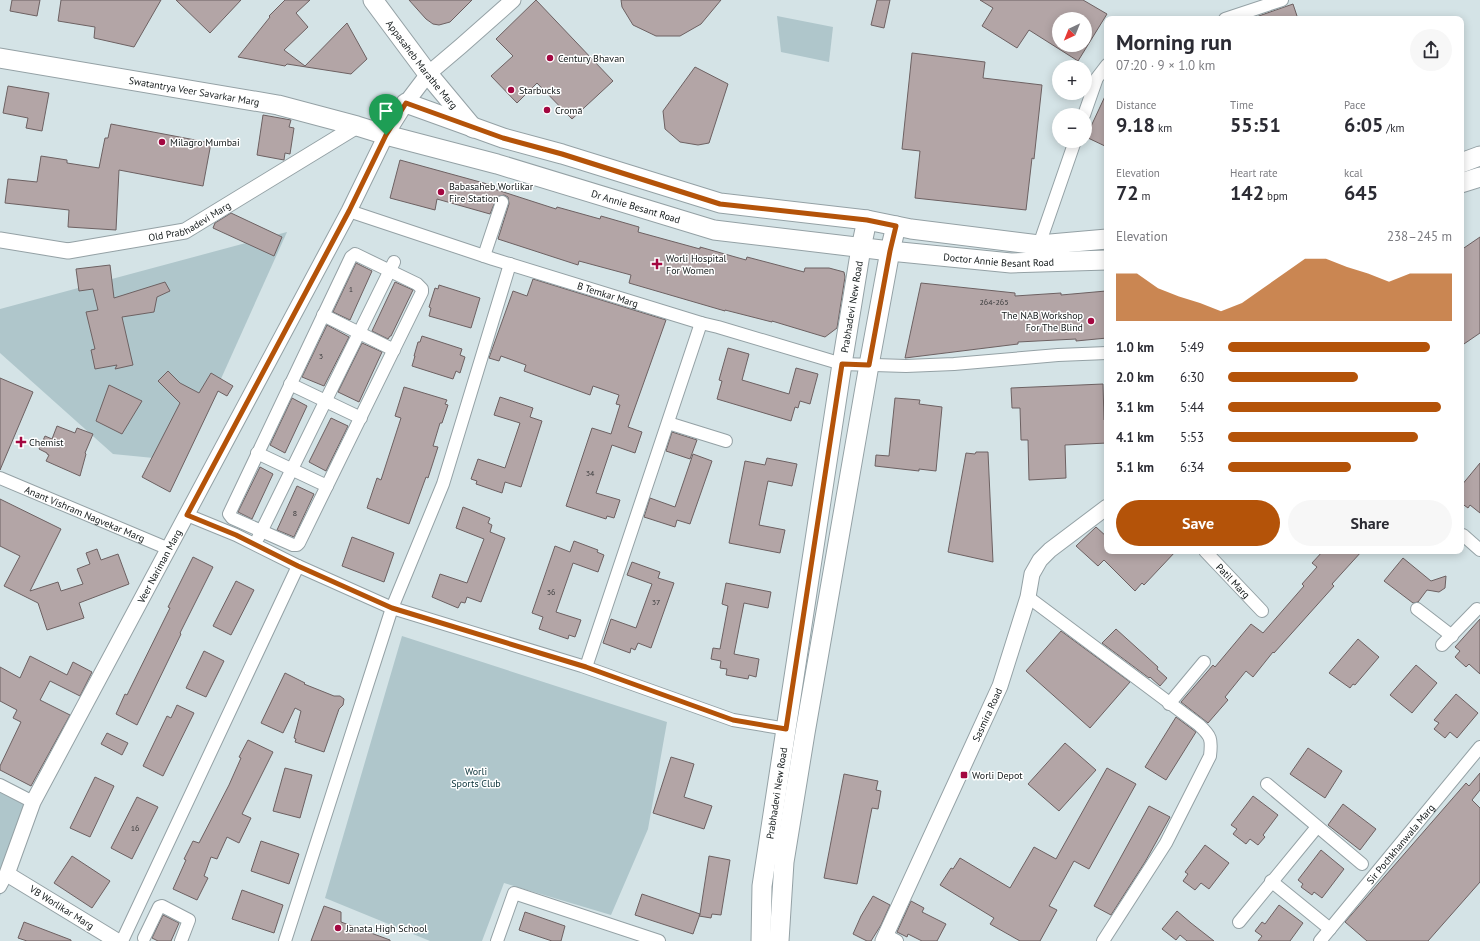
<!DOCTYPE html>
<meta charset="utf-8">
<style>
:root{--surface:#fff;--page:#f7f7f7;--text:#2b2b33;--muted:#7c7c81;--accent:#b45309}
body{margin:0;font-family:"PT Sans",sans-serif;background:var(--page);color:var(--text);height:100vh;display:flex;flex-direction:column;font-size:15px;white-space:nowrap}
*{box-sizing:border-box;margin:0}
p{font-size:13px;color:var(--muted)}
.icon{flex:none;width:22px;height:22px;fill:none;stroke:currentColor;stroke-width:2;stroke-linecap:round;stroke-linejoin:round}
.map{position:relative;flex:1;overflow:hidden}
.drawer{position:absolute;left:1104px;top:16px;width:360px;height:538px;display:flex;flex-direction:column;background:var(--surface);border-radius:8px;box-shadow:0 2px 10px #0003}
.drawer>*{flex:none}
.needle{width:26px;rotate:223deg}
.controls{position:absolute;left:1052px;top:12px;display:grid;gap:8px}
.controls a{display:grid;place-items:center;width:40px;height:40px;border-radius:50%;background:var(--surface);box-shadow:0 2px 10px #0003;font-size:20px}
.pin{position:absolute;display:grid;place-items:center;width:34px;height:34px;color:#fff;margin:-41px -17px;border-radius:50% 50% 50% 0;rotate:-45deg;box-shadow:0 0 4px #0007}
.pin .icon{rotate:45deg}
.round{display:grid;place-items:center;flex:none;width:42px;height:42px;border-radius:21px;background:var(--page)}
.overview{display:flex;align-items:center;justify-content:space-between;height:68px;padding:0 12px}
h1{font-size:22px;font-weight:600;line-height:30px}
.figures{display:grid;grid-template-columns:repeat(3,1fr);gap:6px;height:68px;padding:4px 12px}
.figures div{display:grid;align-content:center}
.figures b{font-size:20px;font-weight:600}
.figures small{font-size:11px;font-weight:400}
.figures p{font-size:11px}
.chart{height:112px;padding:8px 12px}
.chart p{display:flex;justify-content:space-between}
.chart svg{width:100%;height:72px;margin-top:4px;fill:var(--accent);opacity:.7}
.primary-button{display:flex;gap:8px;margin-top:auto;padding:8px 12px}
.primary-button a{flex:1;height:46px;border-radius:24px;background:var(--accent);color:#fff;font-size:16px;font-weight:600;line-height:46px;text-align:center}
.primary-button a+a{background:var(--page);color:var(--text)}
ul{padding:0 12px;list-style:none;font-size:13px}
li{display:grid;grid-template-columns:64px 48px 1fr;align-items:center;height:30px}
li i{height:10px;border-radius:5px;background:var(--accent)}
.map>svg:first-child{display:block}
.green{fill:#afc6cb}
.building{fill:#b3a5a6;stroke:#6d6162;fill-rule:evenodd}
.lines{fill:none;stroke-linecap:round;stroke-linejoin:round}
.minor-casing{stroke:#94a1a5;stroke-width:14}
.tertiary-casing{stroke:#94a1a5;stroke-width:17}
.primary-casing{stroke:#94a1a5;stroke-width:21}
.minor{stroke:#fff;stroke-width:12}
.tertiary{stroke:#fff;stroke-width:15}
.primary{stroke:#fff;stroke-width:19}
.route-casing{stroke:#fff;stroke-width:8}
.route{stroke:#b45309;stroke-width:5}
.poi-dot{fill:#a30740;stroke:#fff;stroke-width:1.5}
.labels{text-anchor:middle;stroke-width:3;stroke-linejoin:round;paint-order:stroke}
.number-label{font-size:8px;fill:#3a3b3c}
.poi-label{font-size:10px;fill:#121819;stroke:#fff;text-anchor:start}
.street-label{font-size:10px;fill:#121819;stroke:#fff}
.park-label{font-size:10px;fill:#083037;stroke:#fff}
</style>
<div class="map">
<svg width="1480" height="941" viewBox="0 0 1480 941">
<rect width="100%" height="100%" fill="#d4e3e6"/>
<!-- green -->
<g class="green">
<path d="M777,16L833,27L829,62L781,52Z"/>
<path d="M287,232L184,461L113,454L0,353V309Z"/>
<path d="M402,636L667,722L648,829L611,915L504,883L482,941H430L325,898Z"/>
<path d="M0,792L38,812L0,896Z"/>
</g>
<!-- building -->
<g class="building">
<path d="M12,0H40L37,16L10,11Z"/>
<path d="M61,0H161L134,47L94,38L95,27L58,21Z"/>
<path d="M176,0H241L210,33Z"/>
<path d="M285,0H310L296,13L308,27L284,50L305,66L347,23L367,59L351,74L287,64L285,66L238,57L270,17L269,16Z"/>
<path d="M409,0H472L450,22L439,25L433,24L426,19Z"/>
<path d="M536,0L613,81L572,119L537,83L517,103L491,76L513,56L496,39Z"/>
<path d="M621,0H721L701,24L680,36H656L633,25L622,7Z"/>
<path d="M877,0H890L884,28L871,25Z"/>
<path d="M980,0H1083L1107,14L1078,61L1029,30L1017,48L982,26L993,8ZM1059,19H1085V45H1059Z"/>
<path d="M1293,4L1298,19H1253V18Z"/>
<path d="M912,53L985,62L983,78L1042,85L1034,159L1032,158L1026,210L915,198L920,151L902,149Z"/>
<path d="M695,67L728,84L709,143L698,145L680,142L665,129L663,111Z"/>
<path d="M8,86L49,93L42,131L26,128L28,118L3,113Z"/>
<path d="M1107,92V147L1086,137Z"/>
<path d="M263,115L291,120L289,127L294,128L290,154L285,153L284,160L257,155Z"/>
<path d="M111,124L211,143L203,186L119,170L116,230L68,227L69,210L5,203L8,179L37,182L41,156L67,160V163L99,168L105,138H108Z"/>
<path d="M400,160L491,185V188L556,209L557,207L600,219L601,216L639,227L638,232L700,249V247L746,260L747,257L804,272L805,268H829L844,272L845,277L837,328L825,337L772,321V322L725,310V311L629,283L631,275L579,261L578,265L498,239L509,204L508,197L504,195L497,197L490,214L437,199L435,210L390,198Z"/>
<path d="M231,213L282,237L274,256L213,228L215,223Z"/>
<path d="M1480,237V333L1461,346V250Z"/>
<path d="M356,263L372,271L350,320L333,312Z"/>
<path d="M110,265L114,298L165,282L170,291L157,297L154,312L122,317L133,365L115,369L117,365L95,369L91,350L95,349L86,312L98,310L93,289L79,291L76,269Z"/>
<path d="M533,279L666,320L628,427L642,432L635,453L612,445L596,493L620,500L614,518L607,516L606,519L566,506L592,428L611,434L620,405L616,404L619,395L593,386L590,395L524,371L526,365L501,356L499,361L489,358L513,291L527,296Z"/>
<path d="M395,282L413,290L391,336H390L388,339L372,331Z"/>
<path d="M921,283L1015,293V296L1061,293V295L1106,291L1107,338L1076,341V339L1018,342V344L905,358Z"/>
<path d="M439,285L480,298L471,328L429,316L431,308L429,307L435,288L438,289Z"/>
<path d="M327,325L349,337L324,386L302,377Z"/>
<path d="M422,336L462,349L460,355L465,357L460,373L456,371L453,379L412,366L415,356H414L418,342H420Z"/>
<path d="M362,343L382,352L359,402L338,392Z"/>
<path d="M728,348L749,354L742,380L789,394L796,368L818,374L810,404L800,401L798,408L795,407L791,421L717,399L722,381L719,380Z"/>
<path d="M168,371L180,383L199,393L211,373L233,386L227,396L218,391L170,492L142,477L180,403L158,381Z"/>
<path d="M0,378L33,392L0,470Z"/>
<path d="M1103,384L1104,420H1107V443L1065,445L1066,478L1029,480L1028,440H1021L1020,408H1012L1011,388Z"/>
<path d="M109,385L142,401L122,434L96,421Z"/>
<path d="M404,387L447,400L445,404L448,405L442,423H440L433,446L438,447L428,478L426,477L409,524L367,508L377,478L381,480L401,418L395,416Z"/>
<path d="M500,397L533,408L530,417L542,421L521,487L505,482L502,493L476,484L477,481L471,479L478,459L505,468L520,423L494,415Z"/>
<path d="M292,398L307,406L285,453L270,445Z"/>
<path d="M895,398L920,400L919,404L942,407L936,471L919,469V471L875,466L876,455L889,456Z"/>
<path d="M331,418L348,426L326,471L309,462Z"/>
<path d="M57,426L75,433L77,428L93,434L85,453L86,454L80,476L46,461L49,455L47,454V453L39,449L45,436L52,439Z"/>
<path d="M672,432L697,440L690,459L666,451Z"/>
<path d="M976,452H988L993,562L948,552L966,453L975,454Z"/>
<path d="M693,454L712,461L690,524L677,520L675,527L644,517L650,498L675,507Z"/>
<path d="M767,458L797,464L792,486L768,481L759,525L785,530L780,553L729,543L745,461L765,465Z"/>
<path d="M1480,463V513L1470,505L1468,508L1461,503V486Z"/>
<path d="M260,467L273,474L252,519L238,512Z"/>
<path d="M297,486L314,494L294,537L277,530Z"/>
<path d="M0,499L61,529L30,591L58,582L61,591L83,584L77,569L90,564L86,553L97,549L101,560L118,554L129,584L79,603L84,618L47,630L38,603L4,586L20,556L0,546Z"/>
<path d="M463,507L490,518L488,523L492,525L490,532L505,538L481,602L467,597L465,603L461,602L458,608L432,597L440,574L467,583L484,539L456,528Z"/>
<path d="M1096,527L1107,537V551H1176L1144,585L1142,583L1135,591L1104,560L1098,566L1076,546Z"/>
<path d="M352,537L394,553L384,582L342,566Z"/>
<path d="M574,541L598,550L597,552L604,555L598,572L573,563L556,612L581,620L575,637L569,635L568,639L539,629L543,617L532,613L555,546L570,552Z"/>
<path d="M1323,551H1362L1332,584L1334,586L1274,653L1273,652L1253,677L1246,671L1225,697L1228,700L1208,723L1181,702L1213,665L1215,667L1251,624L1263,633L1304,586L1302,584L1317,567L1312,563Z"/>
<path d="M193,557L213,567L180,633L181,634L137,725L116,714L125,694L127,695L170,608L168,607Z"/>
<path d="M1403,558L1431,581L1446,576L1445,588L1439,592L1427,590L1418,602L1413,603L1384,581Z"/>
<path d="M632,562L660,572L658,578L674,583L651,648L638,643L635,650L631,648L630,653L603,643L611,619L636,628L652,584L627,575Z"/>
<path d="M236,581L254,590L231,635L213,626Z"/>
<path d="M726,583L771,592L768,608L744,603L734,654L759,659L756,677L749,675L748,679L726,675L727,669L720,668L721,661L711,659L713,648L720,649L728,606L722,604Z"/>
<path d="M1480,619V674L1469,664L1466,667L1455,657L1460,651L1455,647Z"/>
<path d="M1116,629L1158,667L1157,669L1167,678L1160,686L1150,677L1149,678L1102,643Z"/>
<path d="M1061,631L1130,682L1090,728L1026,671Z"/>
<path d="M1358,639L1379,657L1355,685L1353,684L1350,688L1329,673Z"/>
<path d="M204,651L224,661L206,697L186,688Z"/>
<path d="M30,656L67,675L73,662L92,672L80,696L50,681L40,700L70,715L31,786L0,770V766L21,722L13,718L17,710L0,701V667L20,678Z"/>
<path d="M1416,665L1437,683L1412,713L1390,695Z"/>
<path d="M285,673L305,683L304,684L334,696H340L344,699L343,705L339,709L324,752L295,742L296,739L294,738L301,711L295,708L283,733L261,723Z"/>
<path d="M1456,694L1478,713L1457,738L1450,732L1445,738L1434,729L1439,723L1434,720Z"/>
<path d="M177,705L194,713L163,776L143,766L167,716L171,718Z"/>
<path d="M1176,717L1196,732L1166,780L1145,767Z"/>
<path d="M107,733L128,743L122,755L101,744Z"/>
<path d="M248,740L273,752L242,814L251,818L239,843L227,837L217,859L211,857L204,876L208,878L197,900L173,889L186,860L184,859L193,841L199,843L229,785L241,758L239,757Z"/>
<path d="M1065,743L1096,770L1059,811L1028,784Z"/>
<path d="M1308,748L1342,771L1325,798L1290,774Z"/>
<path d="M671,757L694,764L684,797L712,806L704,829L653,813Z"/>
<path d="M285,768L312,775L300,818L273,811Z"/>
<path d="M1107,768L1136,784L1089,869L1074,861L1049,906L1057,910L1040,941H1020L990,924L994,918L940,885L951,868L953,869L960,858L1010,888L1034,847L1056,859Z"/>
<path d="M1480,773V790L1472,800L1480,808V882L1428,941H1367L1345,922L1466,783L1469,786Z"/>
<path d="M844,774L878,781L876,790L881,791L878,809L872,808L857,884L824,878Z"/>
<path d="M95,777L114,786L90,837L70,828Z"/>
<path d="M1253,796L1278,815L1263,835L1265,837L1258,845L1250,839L1246,844L1233,834L1237,829L1231,825Z"/>
<path d="M137,797L158,807L132,859L111,848Z"/>
<path d="M1343,804L1376,829L1360,850L1328,825Z"/>
<path d="M1149,806L1170,817L1145,862L1111,915L1094,906Z"/>
<path d="M261,841L299,854L289,884L251,871Z"/>
<path d="M1205,845L1229,863L1209,889L1201,883L1195,890L1183,881L1188,874L1185,872Z"/>
<path d="M1321,850L1344,869L1322,898L1314,892L1312,895L1301,887L1303,884L1298,880Z"/>
<path d="M72,856L110,881L92,908L54,883Z"/>
<path d="M709,856L730,860L721,915L712,914L711,918L699,916L700,914L693,934L635,915L642,894L700,914Z"/>
<path d="M242,890L283,905L274,933L232,919Z"/>
<path d="M873,896L890,905L881,925L871,941H867L853,934L861,916Z"/>
<path d="M911,901L924,908L922,912L946,924L937,941H922L908,934L907,937L897,932Z"/>
<path d="M1279,905L1303,923L1290,941H1258L1262,936L1255,931L1262,922L1265,924Z"/>
<path d="M324,906L341,912V922L390,940V941H311Z"/>
<path d="M1177,911L1191,923L1214,941H1187L1180,935L1176,940L1162,929Z"/>
<path d="M525,912L565,926L561,941H552L519,930Z"/>
<path d="M163,915L179,923L171,941H158L152,938Z"/>
<path d="M24,922L71,940V941H27L18,938Z"/>
</g>
<g class="lines">
<!-- minor casing -->
<g class="minor-casing">
<g id="minor">
<path d="M1225,19L1282,0"/>
<path d="M1084,115L1097,78L1107,65"/>
<path id="s1" d="M349,211L493,259L701,323L718,327L842,364L906,366L954,364L1058,355L1107,353"/>
<path d="M1039,245L1075,141"/>
<path d="M355,254L417,284L422,289V292L299,543L297,545H293L232,518L229,514L351,257Z"/>
<path d="M484,256L502,202"/>
<path d="M323,315L394,350"/>
<path d="M290,384L361,418"/>
<path d="M668,423L726,441"/>
<path d="M257,453L327,486"/>
<path id="s2" d="M0,478L169,549"/>
<path d="M187,515L236,535L298,566L392,608L582,666L733,720L787,729"/>
<path d="M1463,535L1480,550"/>
<path d="M258,538L394,262"/>
<path id="s3" d="M1205,551L1262,611"/>
<path d="M1028,597L1199,725C1211,736 1212,739 1210,756L1166,843L1103,941"/>
<path d="M1417,609L1452,636"/>
<path d="M1442,645L1477,609"/>
<path d="M586,667L701,323"/>
<path d="M1169,704L1204,662"/>
<path d="M1267,784L1362,864"/>
<path d="M0,785L33,802"/>
<path d="M1271,881L1330,929"/>
<path d="M0,887L7,874"/>
<path d="M1239,922L1317,827"/>
<path d="M886,935L897,941"/>
<path d="M144,938L159,907L162,906L189,920L181,941"/>
<path d="M122,941L298,566"/>
<path d="M285,941L392,608L443,484L510,264"/>
<path d="M497,941L514,893L659,941"/>
<path id="s4" d="M1320,941L1480,747"/>
</g>
</g>
<!-- tertiary casing -->
<g class="tertiary-casing">
<g id="tertiary">
<path id="s5" d="M0,240L68,251L185,231L357,126"/>
<path id="s6" d="M117,941L7,874L33,802L349,211L386,135L406,103L428,74L461,46L513,0"/>
<path id="s7" d="M883,941L1000,686L1028,597L1032,574L1040,560L1050,550L1107,507"/>
</g>
</g>
<!-- primary casing -->
<g class="primary-casing">
<g id="primary">
<path id="s8" d="M373,0L428,74L473,128"/>
<path id="s9" d="M0,58L278,105L357,126L386,135L497,164L714,230L890,251L1011,263L1107,260"/>
<path d="M406,103L503,138L562,154L720,203L867,220L911,229L1039,245L1107,239"/>
<path d="M1461,163L1480,156"/>
<path d="M1461,183L1480,177"/>
<path id="s10" d="M761,941L762,886L842,364L861,248L867,220"/>
<path d="M779,941L784,862L805,733L869,365L890,251L896,226"/>
</g>
</g>
<!-- minor -->
<use href="#minor" class="minor"/>
<!-- tertiary -->
<use href="#tertiary" class="tertiary"/>
<!-- primary -->
<use href="#primary" class="primary"/>
</g>
<g class="lines">
<!-- route casing -->
<g class="route-casing">
<path id="route" d="M406,103L503,138L562,154L720,204L867,220L896,226L890,251L869,365L842,364L786,729L733,720L586,667L392,608L298,566L236,535L187,515L349,211L386,135Z"/>
</g>
<!-- route -->
<use href="#route" class="route"/>
</g>
<!-- markers -->
<g class="poi-dot">
<circle cx="550" cy="58" r="4"/>
<circle cx="511" cy="90" r="4"/>
<circle cx="547" cy="110" r="4"/>
<circle cx="162" cy="142" r="4"/>
<circle cx="441" cy="192" r="4"/>
<path d="M655 258h4v4h4v4h-4v4h-4v-4h-4v-4h4z"/>
<circle cx="1091" cy="321" r="4"/>
<path d="M19 436h4v4h4v4h-4v4h-4v-4h-4v-4h4z"/>
<rect x="960" y="771" width="8" height="8" rx="2"/>
<circle cx="338" cy="928" r="4"/>
</g>
<g class="labels">
<!-- number labels -->
<g class="number-label">
<text x="351" y="292">1</text>
<text x="994" y="305">264-265</text>
<text x="321" y="359">3</text>
<text x="590" y="476">34</text>
<text x="295" y="516">8</text>
<text x="551" y="595">36</text>
<text x="656" y="605">37</text>
<text x="135" y="831">16</text>
</g>
<!-- poi labels -->
<g class="poi-label">
<text x="558" y="62">Century Bhavan</text>
<text x="519" y="94">Starbucks</text>
<text x="555" y="114">Cromā</text>
<text x="170" y="146">Milagro Mumbai</text>
<text x="449" y="190">Babasaheb Worlikar<tspan x="449" dy="12">Fire Station</tspan></text>
<text x="666" y="262">Worli Hospital<tspan x="666" dy="12">For Women</tspan></text>
<text x="1083" y="319" text-anchor="end">The NAB Workshop<tspan x="1083" dy="12">For The Blind</tspan></text>
<text x="29" y="446">Chemist</text>
<text x="972" y="779">Worli Depot</text>
<text x="346" y="932">Janata High School</text>
</g>
<!-- street labels -->
<g class="street-label">
<text dy="4" stroke="none"><textPath href="#s8" startOffset="81">Appasaheb Marathe Marg</textPath></text>
<text dy="4" stroke="none"><textPath href="#s9" startOffset="197">Swatantrya Veer Savarkar Marg</textPath></text>
<text dy="4" stroke="none"><textPath href="#s9" startOffset="654">Dr Annie Besant Road</textPath></text>
<text dy="4" stroke="none"><textPath href="#s5" startOffset="195">Old Prabhadevi Marg</textPath></text>
<text dy="4" stroke="none"><textPath href="#s9" startOffset="1022">Doctor Annie Besant Road</textPath></text>
<text dy="4" stroke="none"><textPath href="#s1" startOffset="272">B Temkar Marg</textPath></text>
<text dy="4" stroke="none"><textPath href="#s10" startOffset="641">Prabhadevi New Road</textPath></text>
<text dy="4" stroke="none"><textPath href="#s2" startOffset="92">Anant Vishram Nagvekar Marg</textPath></text>
<text dy="4" stroke="none"><textPath href="#s6" startOffset="473">Veer Nariman Marg</textPath></text>
<text dy="4" stroke="none"><textPath href="#s3" startOffset="41">Patil Marg</textPath></text>
<text dy="4" stroke="none"><textPath href="#s7" startOffset="249">Sasmira Road</textPath></text>
<text dy="4" stroke="none"><textPath href="#s10" startOffset="149">Prabhadevi New Road</textPath></text>
<text dy="4" stroke="none"><textPath href="#s4" startOffset="126">Sir Pochkhanwala Marg</textPath></text>
<text transform="translate(62 907) rotate(32)" y="4">VB Worlikar Marg</text>
</g>
<!-- park labels -->
<g class="park-label">
<text x="476" y="775">Worli<tspan x="476" dy="12">Sports Club</tspan></text>
</g>
</g>
</svg>
<div class="controls">
<a><svg class="needle" viewBox="-14 -14 28 28"><path d="M0-13l5 13h-10z" fill="#e53935"/><path d="M0 13l5-13h-10z" fill="#7c7c81"/></svg></a>
<a>+</a>
<a>−</a>
</div>
<div class="pin" style="left:386px;top:135px;background:#1e9e55"><svg class="icon" aria-label="arrive" viewBox="0 0 24 24"><path d="M6 21V4h12l-3 4 3 4H6"/></svg></div>
<section class="drawer">
<div class="overview"><div><h1>Morning run</h1><p>07:20 · 9 × 1.0 km</p></div><a class="round"><svg class="icon" aria-label="share" viewBox="0 0 24 24"><path d="M12 15V3M7 8l5-5 5 5M5 13v7h14v-7"/></svg></a></div>
<div class="figures">
<div><p>Distance</p><b>9.18<small> km</small></b></div>
<div><p>Time</p><b>55:51</b></div>
<div><p>Pace</p><b>6:05<small> /km</small></b></div>
</div>
<div class="figures">
<div><p>Elevation</p><b>72<small> m</small></b></div>
<div><p>Heart rate</p><b>142<small> bpm</small></b></div>
<div><p>kcal</p><b>645</b></div>
</div>
<div class="chart"><p><span>Elevation</span>238–245 m</p>
<svg viewBox="0 0 160 44" preserveAspectRatio="none"><path d="M0 44V15L10 15L20 24L30 29L40 33L50 38L60 33L70 24L80 15L90 6L100 6L110 11L120 15L130 20L140 15L150 15L160 15V44z"/></svg>
</div>
<ul>
<li><b>1.0 km</b>5:49<i style="width:90%"></i></li>
<li><b>2.0 km</b>6:30<i style="width:58%"></i></li>
<li><b>3.1 km</b>5:44<i style="width:95%"></i></li>
<li><b>4.1 km</b>5:53<i style="width:85%"></i></li>
<li><b>5.1 km</b>6:34<i style="width:55%"></i></li>
</ul>
<div class="primary-button"><a>Save</a><a>Share</a></div>
</section>
</div>
